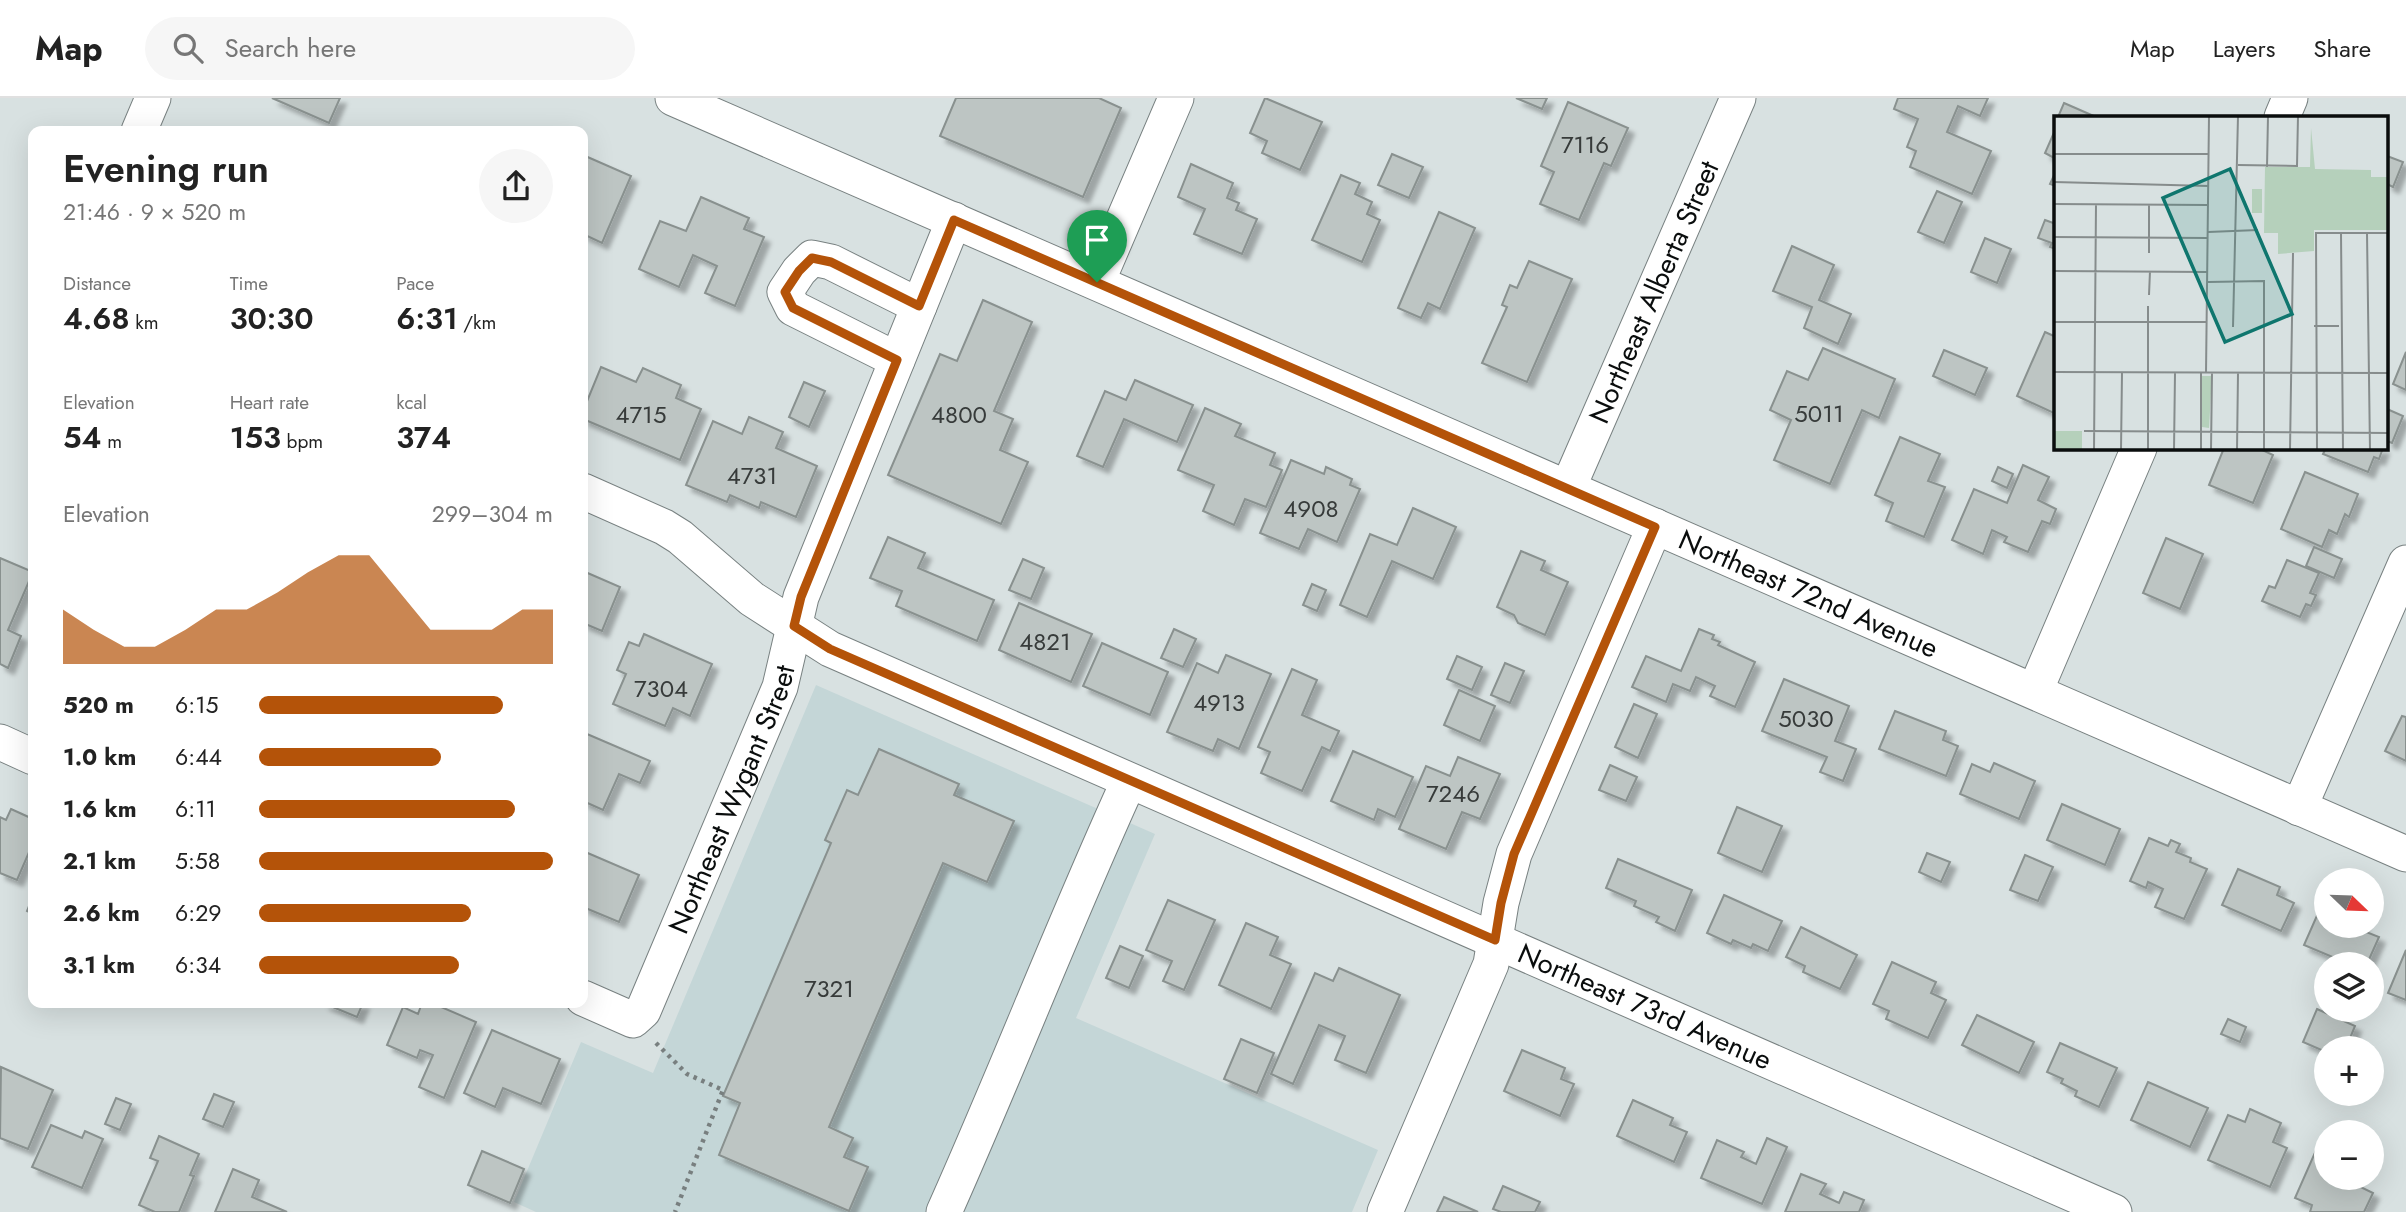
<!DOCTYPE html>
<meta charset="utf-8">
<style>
:root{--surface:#fff;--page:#f6f6f6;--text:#222;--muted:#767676;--line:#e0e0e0;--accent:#b45309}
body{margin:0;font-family:Jost,sans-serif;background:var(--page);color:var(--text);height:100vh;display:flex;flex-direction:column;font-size:26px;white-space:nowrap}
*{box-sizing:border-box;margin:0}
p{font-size:23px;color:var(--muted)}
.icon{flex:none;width:38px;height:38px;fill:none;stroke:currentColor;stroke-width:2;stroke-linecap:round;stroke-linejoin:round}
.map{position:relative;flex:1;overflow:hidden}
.details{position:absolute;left:28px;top:28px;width:560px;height:882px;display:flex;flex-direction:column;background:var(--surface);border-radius:14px;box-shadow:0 7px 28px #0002}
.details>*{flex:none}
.needle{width:46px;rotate:113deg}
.buttons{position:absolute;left:2314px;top:770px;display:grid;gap:14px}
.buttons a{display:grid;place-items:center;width:70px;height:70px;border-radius:50%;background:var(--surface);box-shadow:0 7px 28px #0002;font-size:35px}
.pin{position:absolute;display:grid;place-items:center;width:60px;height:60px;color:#fff;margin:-72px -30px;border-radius:50% 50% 50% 0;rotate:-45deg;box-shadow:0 0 7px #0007}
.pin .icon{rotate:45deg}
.round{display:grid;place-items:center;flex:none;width:74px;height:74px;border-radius:37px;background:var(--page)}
.head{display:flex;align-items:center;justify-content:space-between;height:119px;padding:0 35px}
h1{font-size:38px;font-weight:600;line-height:52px}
.figures{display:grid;grid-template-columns:repeat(3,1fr);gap:10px;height:119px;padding:7px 35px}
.figures div{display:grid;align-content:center}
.figures b{font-size:30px;font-weight:600}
.figures small{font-size:19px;font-weight:400}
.figures p{font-size:19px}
.chart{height:196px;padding:14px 35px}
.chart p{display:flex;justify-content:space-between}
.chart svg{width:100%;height:126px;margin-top:7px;fill:var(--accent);opacity:.7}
ul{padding:0 35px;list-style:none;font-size:23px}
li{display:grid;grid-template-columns:112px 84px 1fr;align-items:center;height:52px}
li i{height:18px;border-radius:9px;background:var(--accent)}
header{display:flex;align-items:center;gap:42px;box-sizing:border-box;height:98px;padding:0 35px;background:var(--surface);border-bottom:2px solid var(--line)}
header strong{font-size:33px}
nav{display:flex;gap:38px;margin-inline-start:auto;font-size:24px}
.search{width:490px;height:63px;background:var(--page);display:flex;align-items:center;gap:18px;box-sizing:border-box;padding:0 24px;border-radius:38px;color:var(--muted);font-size:26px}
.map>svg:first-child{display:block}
.built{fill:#c4d6d7}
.building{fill:#bdc5c3;stroke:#89918f;stroke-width:2;filter:url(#shadow)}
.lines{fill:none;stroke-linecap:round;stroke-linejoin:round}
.minor-casing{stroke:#788181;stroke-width:37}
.path{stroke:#787f7f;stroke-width:4.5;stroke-dasharray:3.5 5;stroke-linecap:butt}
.minor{stroke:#fff;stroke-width:35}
.route-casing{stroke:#fff;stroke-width:14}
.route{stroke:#b45309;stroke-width:9}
.labels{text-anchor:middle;stroke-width:7;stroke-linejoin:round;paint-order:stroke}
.number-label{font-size:24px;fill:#373b3a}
.street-label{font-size:28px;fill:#0a0d0d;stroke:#d8e1e1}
.inset-road{fill:none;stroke:#868c8c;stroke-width:2}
.view{fill:#0f766e;fill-opacity:0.15;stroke:#0f766e;stroke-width:3.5}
.inset-edge{fill:none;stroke:#0a0d0d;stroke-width:3.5}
</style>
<header>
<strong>Map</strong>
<div class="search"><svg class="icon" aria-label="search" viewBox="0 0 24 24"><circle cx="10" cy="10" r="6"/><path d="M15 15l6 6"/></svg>Search here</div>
<nav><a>Map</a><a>Layers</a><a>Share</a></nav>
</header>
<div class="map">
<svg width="2406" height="1114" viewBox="0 0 2406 1114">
<defs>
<filter id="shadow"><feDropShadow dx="6" dy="6" stdDeviation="2" flood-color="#0004"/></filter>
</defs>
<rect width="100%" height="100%" fill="#d8e1e1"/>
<!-- built -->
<path class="built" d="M816,587L1155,736L1076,920L1378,1052L1352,1114H536L514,1104L581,944L653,975Z"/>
<!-- building -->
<g class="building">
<path d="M272,0H340L329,25Z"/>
<path d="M956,0H1099L1121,10L1083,99L940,38Z"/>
<path d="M1265,0L1322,24L1300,72L1262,55L1267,43L1250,35Z"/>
<path d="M1516,0H1547L1542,11Z"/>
<path d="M1898,0H1988L1980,18L1958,8L1947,34L1991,53L1972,96L1910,69L1916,53L1907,49L1918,21L1894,11Z"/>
<path d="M1568,4L1628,30L1611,68L1604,65L1579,122L1540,106L1554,74L1541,68Z"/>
<path d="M2064,5L2096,19H2058Z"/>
<path d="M2056,30V61L2045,55Z"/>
<path d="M1392,56L1423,69L1409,100L1378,87Z"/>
<path d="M583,57L631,78L602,145L583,136Z"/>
<path d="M2387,58L2403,64L2393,89L2387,86Z"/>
<path d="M1191,66L1233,85L1227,100L1239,105L1236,112L1257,121L1242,156L1194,136L1205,111L1178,99Z"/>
<path d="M2056,73V88L2050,86Z"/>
<path d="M1341,77L1360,85L1355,96L1372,104L1367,116L1380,122L1362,164L1312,142Z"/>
<path d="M1937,93L1962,104L1944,145L1918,134Z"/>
<path d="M701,99L749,120L744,131L764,139L735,208L705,195L717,168L693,157L679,189L639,171L660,123L686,133Z"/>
<path d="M1439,114L1475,130L1440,211L1428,205L1421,220L1398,210Z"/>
<path d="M2045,122L2056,126V151L2050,149L2052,145L2038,140Z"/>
<path d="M1985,140L2011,151L1997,185L1971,174Z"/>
<path d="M1792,148L1834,167L1819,202L1851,216L1838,246L1804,230L1812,209L1773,193Z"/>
<path d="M1529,163L1572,181L1527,284L1482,265L1507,209L1502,207L1510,187L1517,190Z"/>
<path d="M983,202L1032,224L994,313L1013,321L1000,352L1028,364L1001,426L888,377L940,256L957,263Z"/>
<path d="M2045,234L2056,239V316L2017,298Z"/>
<path d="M1823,250L1895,281L1879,320L1862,312L1830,386L1774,362L1791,322L1770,312L1787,273L1808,282Z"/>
<path d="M1944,252L1987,270L1975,297L1933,278Z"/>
<path d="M2406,254V292L2393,286Z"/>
<path d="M601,269L636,284L643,270L681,287L676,300L701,311L680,362L583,321V313Z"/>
<path d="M1135,282L1193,307L1177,344L1124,321L1103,369L1077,358L1105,293L1126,302Z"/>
<path d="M804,284L825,293L809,329L789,319Z"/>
<path d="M1205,310L1241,326L1235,338L1275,355L1270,367L1282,372L1266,409L1245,401L1234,427L1203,413L1214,387L1178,372Z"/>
<path d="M2387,311L2403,318L2392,345L2387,343Z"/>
<path d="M749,319L783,334L776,350L817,368L796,419L761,404L759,410L730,397L727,404L686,387L713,323L742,336Z"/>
<path d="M1900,339L1940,356L1928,383L1945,389L1924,439L1886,423L1893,405L1875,397Z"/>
<path d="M2224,350H2258L2273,357L2253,405L2209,387Z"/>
<path d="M2326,350H2383L2379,361L2374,359L2368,374L2323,356Z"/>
<path d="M1291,362L1324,376L1326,369L1352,381L1350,387L1360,391L1337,444L1308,431L1299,451L1260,435Z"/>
<path d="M2023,367L2049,379L2038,402L2056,411L2050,426L2042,423L2028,454L2004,444L2007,439L1992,432L1983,456L1952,442L1974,391L2007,405Z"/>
<path d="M1998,369L2013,376L2007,390L1992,383Z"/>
<path d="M2305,374L2358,396L2349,419L2345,416L2337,436L2329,432L2322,449L2281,431Z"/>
<path d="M1413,410L1456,429L1433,481L1392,463L1367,519L1340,507L1370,436L1397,447Z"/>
<path d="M888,439L925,455L918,470L994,502L977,543L896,508L902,493L870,480Z"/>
<path d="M2166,440L2203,456L2180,511L2143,495Z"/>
<path d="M2314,449L2342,461L2334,480L2306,468Z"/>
<path d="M1521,453L1545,463L1541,472L1568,484L1545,537L1518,525L1514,517L1497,509Z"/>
<path d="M0,460L33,474L8,532L21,538L8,570L0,566Z"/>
<path d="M1023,461L1044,470L1031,501L1009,492Z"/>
<path d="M2287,462L2319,475L2310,495L2316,497L2311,508L2306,506L2300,519L2262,503L2269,488L2275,490Z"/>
<path d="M583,473L620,489L602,533L583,525Z"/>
<path d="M1312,486L1326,492L1317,513L1303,507Z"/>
<path d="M1019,505L1092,536L1071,584L999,552Z"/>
<path d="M1174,531L1196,541L1183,569L1161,560Z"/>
<path d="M1699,531L1714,537L1712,541L1720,544L1718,547L1755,564L1735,609L1710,598L1715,588L1696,579L1690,593L1673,586L1666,604L1632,589L1646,558L1681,573Z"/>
<path d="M644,536L712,566L690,618L673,610L665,628L613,606L626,576L617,572L629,544L639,548Z"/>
<path d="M1102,545L1168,574L1150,617L1083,588Z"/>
<path d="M1226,557L1271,576L1239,651L1218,641L1213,653L1167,634L1197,565L1218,575Z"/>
<path d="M1457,558L1482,569L1472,592L1447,581Z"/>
<path d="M1505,565L1524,573L1510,605L1491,597Z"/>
<path d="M1292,571L1317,582L1302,617L1339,633L1330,653L1322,649L1302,693L1261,675L1270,654L1258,649Z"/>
<path d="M1784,581L1849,608L1835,643L1856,651L1843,683L1820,674L1827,659L1762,633Z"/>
<path d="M1459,592L1495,608L1480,643L1444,627Z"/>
<path d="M1634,606L1657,616L1638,660L1615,649Z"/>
<path d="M1895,613L1946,633L1943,642L1958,648L1946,678L1879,651Z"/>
<path d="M2402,618L2406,619V663L2385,653Z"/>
<path d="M587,636L650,663L640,685L619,676L603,712L583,703V645Z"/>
<path d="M879,651L959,686L954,697L1014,723L987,784L943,765L829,1029L853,1040L844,1059L868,1069L849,1113L719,1057L740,1005L723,998L831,745L825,742L847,692L858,697Z"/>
<path d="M1353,653L1413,679L1395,719L1378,711L1374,722L1331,703Z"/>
<path d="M1458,659L1500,676L1480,721L1462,714L1446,751L1399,731L1426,668L1450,678Z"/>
<path d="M1994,665L2035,683L2019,721L1960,696L1972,666L1990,674Z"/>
<path d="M1610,667L1637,679L1626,703L1599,692Z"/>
<path d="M2062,706L2120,731L2105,767L2047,742Z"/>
<path d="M1737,709L1782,728L1762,774L1718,755Z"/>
<path d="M11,711L33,721V745L17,782L0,775V719L6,722Z"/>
<path d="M2149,740L2168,748L2171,742L2180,746L2176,754L2191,760L2190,764L2207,771L2184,821L2155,809L2163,791L2148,784L2146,790L2130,783Z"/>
<path d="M583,753L639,777L619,824L583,809Z"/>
<path d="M1927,755L1950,764L1941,784L1919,774Z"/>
<path d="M2025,757L2053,769L2038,803L2010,792Z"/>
<path d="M1618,761L1692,792L1675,833L1656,824L1659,819L1634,808L1636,803L1606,790Z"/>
<path d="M2238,771L2280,789L2277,797L2294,805L2281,833L2222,807Z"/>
<path d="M1724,797L1782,823L1768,853L1753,846L1751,850L1733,842L1731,846L1707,835Z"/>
<path d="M33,798V816L27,813Z"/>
<path d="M1168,802L1215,822L1184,892L1163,883L1172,863L1146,852Z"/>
<path d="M2323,804L2326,805V828H2363L2361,832L2379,839L2367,866H2349L2304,847Z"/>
<path d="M1246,825L1278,839L1270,857L1291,866L1271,911L1219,887Z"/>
<path d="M1801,829L1857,857L1840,891L1803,874L1805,868L1786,859Z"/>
<path d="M1120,848L1143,858L1129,890L1106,880Z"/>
<path d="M2406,852V902L2388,895Z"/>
<path d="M1892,864L1936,884L1931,895L1946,902L1928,940L1886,921L1889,913L1873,906Z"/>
<path d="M1339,870L1400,897L1366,975L1335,962L1345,938L1319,927L1293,986L1271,976L1315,875L1333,883Z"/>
<path d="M323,905H363L357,919Z"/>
<path d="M422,905H432L476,924L444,1000L419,989L433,957L420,952L417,960L387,947L403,909L418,916Z"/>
<path d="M2317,911L2355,928L2346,950H2326V954L2303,944Z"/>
<path d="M1977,917L2034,944L2019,975L1962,947Z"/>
<path d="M2228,921L2246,929L2240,944L2221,936Z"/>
<path d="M492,932L560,961L541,1006L503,990L495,1009L464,995Z"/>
<path d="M1241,941L1274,955L1257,995L1224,981Z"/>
<path d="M2060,945L2117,970L2099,1009L2075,998L2077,993L2061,985L2063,981L2047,974Z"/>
<path d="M1522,952L1565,970L1561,981L1574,986L1560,1018L1504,993Z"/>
<path d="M1,969L53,992L28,1051L0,1040Z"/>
<path d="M2148,984L2208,1010L2190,1049L2131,1022Z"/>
<path d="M214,996L234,1004L223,1029L203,1021Z"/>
<path d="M116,1000L131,1006L120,1032L105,1026Z"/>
<path d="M1633,1002L1673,1020L1670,1027L1687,1034L1674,1064L1617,1038Z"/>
<path d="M2250,1011L2281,1025L2273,1044L2287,1050L2270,1089L2208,1062L2228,1017L2245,1024Z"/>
<path d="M51,1027L82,1040L85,1033L103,1041L82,1090L32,1069Z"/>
<path d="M159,1038L199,1056L190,1077L194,1078L179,1114H155L139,1107L158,1063L150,1060Z"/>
<path d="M1767,1040L1787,1049L1762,1106L1701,1080L1717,1042L1744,1054L1741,1059L1756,1066Z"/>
<path d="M2317,1050L2326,1054V1080H2345L2344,1081L2373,1095L2364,1114H2310L2312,1107L2295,1100Z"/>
<path d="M482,1053L524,1071L510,1105L468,1087Z"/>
<path d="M233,1071L259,1082L252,1099L287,1114H215Z"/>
<path d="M1801,1076L1826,1086L1820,1096L1839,1105L1844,1094L1864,1102L1859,1114H1785Z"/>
<path d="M1503,1088L1540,1104L1535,1114H1501L1493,1111Z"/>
<path d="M1444,1099L1478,1114H1437Z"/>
</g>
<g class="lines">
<!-- minor casing -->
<g class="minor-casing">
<g id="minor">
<path id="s1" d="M673,0L2406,756"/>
<path d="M2282,19L2290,0"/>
<path d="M139,33L153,0"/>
<path d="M1097,184L1176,0"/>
<path d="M897,262L793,210L785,194L799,173L812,160L831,164L919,208"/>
<path id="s2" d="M1568,390L1738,0"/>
<path id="s3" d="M583,393L664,429L680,439L752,501L830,551L2114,1114"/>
<path d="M2035,593L2139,350"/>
<path d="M0,644L33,659"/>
<path d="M2299,710L2406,465"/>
<path id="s4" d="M583,900L633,922L643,913L780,589L801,499L954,122"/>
<path d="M944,1114C1008,971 1064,825 1129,683"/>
<path d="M1385,1114L1491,866L1501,805L1514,756L1655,428"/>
</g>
</g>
<!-- path -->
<path class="path" d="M656,945L687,976L723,992L675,1114"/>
<!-- minor -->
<use href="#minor" class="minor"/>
</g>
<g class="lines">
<!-- route casing -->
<g class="route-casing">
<path id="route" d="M954,122L1655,429L1514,756L1501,805L1495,842L830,551L794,528L801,499L897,262L793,210L785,194L799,173L812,160L831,164L919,208Z"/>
</g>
<!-- route -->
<use href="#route" class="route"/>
</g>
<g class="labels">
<!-- number labels -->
<g class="number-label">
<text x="1585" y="55">7116</text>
<text x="1819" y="324">5011</text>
<text x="641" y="325">4715</text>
<text x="959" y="325">4800</text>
<text x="752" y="386">4731</text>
<text x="1311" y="419">4908</text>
<text x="1045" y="552">4821</text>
<text x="661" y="599">7304</text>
<text x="1219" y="613">4913</text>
<text x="1806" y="629">5030</text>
<text x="1453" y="704">7246</text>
<text x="829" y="899">7321</text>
</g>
<!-- street labels -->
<g class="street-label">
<text dy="10" stroke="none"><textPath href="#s2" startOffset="214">Northeast Alberta Street</textPath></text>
<text dy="10" stroke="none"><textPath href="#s1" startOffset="1239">Northeast 72nd Avenue</textPath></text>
<text dy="10" stroke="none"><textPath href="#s4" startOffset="298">Northeast Wygant Street</textPath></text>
<text dy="10" stroke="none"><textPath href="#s3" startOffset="1185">Northeast 73rd Avenue</textPath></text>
</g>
</g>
<!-- overview -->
<g transform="translate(2054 18)">
<rect width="334" height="334" fill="#d8e1e1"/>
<path d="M257,12L261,53L317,54V61H334V114H260V135L224,138V117H210L211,51H256ZM198,73H208V97H198ZM148,260H158L155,312L148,311ZM0,315H28V334H0Z" fill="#b5d0bb"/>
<path class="inset-road" d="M0,38H155M184,49L243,50L244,0M213,51L214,0M0,66L155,70M0,88L154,89M95,88V137M154,116L204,114M287,117L289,334M313,117L316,334M0,121L154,122M0,155L154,156M154,166L210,165V334M95,179L96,155M0,206H153M260,210H285M179,211L184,0M0,256L335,257M152,257L155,0M30,315L335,317M40,334L42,88M67,334L68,257M94,334V190M120,334L121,257M147,334V257M157,334L158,257M183,334L184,257M236,334L239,137M263,334L262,117H335"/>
<path class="view" d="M176,53L238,198L171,226L109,82Z"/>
<rect width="334" height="334" class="inset-edge"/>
</g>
</svg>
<div class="buttons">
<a><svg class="needle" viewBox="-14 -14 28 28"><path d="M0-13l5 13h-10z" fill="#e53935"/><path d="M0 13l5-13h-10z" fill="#767676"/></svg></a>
<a><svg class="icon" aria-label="layers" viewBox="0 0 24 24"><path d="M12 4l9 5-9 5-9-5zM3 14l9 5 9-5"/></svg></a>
<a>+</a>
<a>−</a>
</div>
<div class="pin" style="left:1097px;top:184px;background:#1e9e55"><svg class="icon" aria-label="arrive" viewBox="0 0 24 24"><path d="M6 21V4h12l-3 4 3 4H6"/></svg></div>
<section class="details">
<div class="head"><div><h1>Evening run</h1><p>21:46 · 9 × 520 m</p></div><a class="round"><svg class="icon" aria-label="share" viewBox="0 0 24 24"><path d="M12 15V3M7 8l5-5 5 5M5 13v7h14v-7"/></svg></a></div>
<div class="figures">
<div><p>Distance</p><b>4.68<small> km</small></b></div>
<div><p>Time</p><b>30:30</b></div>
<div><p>Pace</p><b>6:31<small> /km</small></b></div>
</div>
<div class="figures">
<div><p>Elevation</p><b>54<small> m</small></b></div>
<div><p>Heart rate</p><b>153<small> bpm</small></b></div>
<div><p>kcal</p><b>374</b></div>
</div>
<div class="chart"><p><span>Elevation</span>299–304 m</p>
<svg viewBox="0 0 160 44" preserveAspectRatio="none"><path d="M0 44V25L10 32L20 38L30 38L40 32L50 25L60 25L70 19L80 12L90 6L100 6L110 19L120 32L130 32L140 32L150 25L160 25V44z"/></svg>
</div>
<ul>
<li><b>520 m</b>6:15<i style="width:83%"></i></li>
<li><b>1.0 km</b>6:44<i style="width:62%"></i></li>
<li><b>1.6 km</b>6:11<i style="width:87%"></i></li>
<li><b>2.1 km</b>5:58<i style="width:100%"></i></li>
<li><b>2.6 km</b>6:29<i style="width:72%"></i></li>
<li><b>3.1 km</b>6:34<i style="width:68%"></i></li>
</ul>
</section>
</div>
